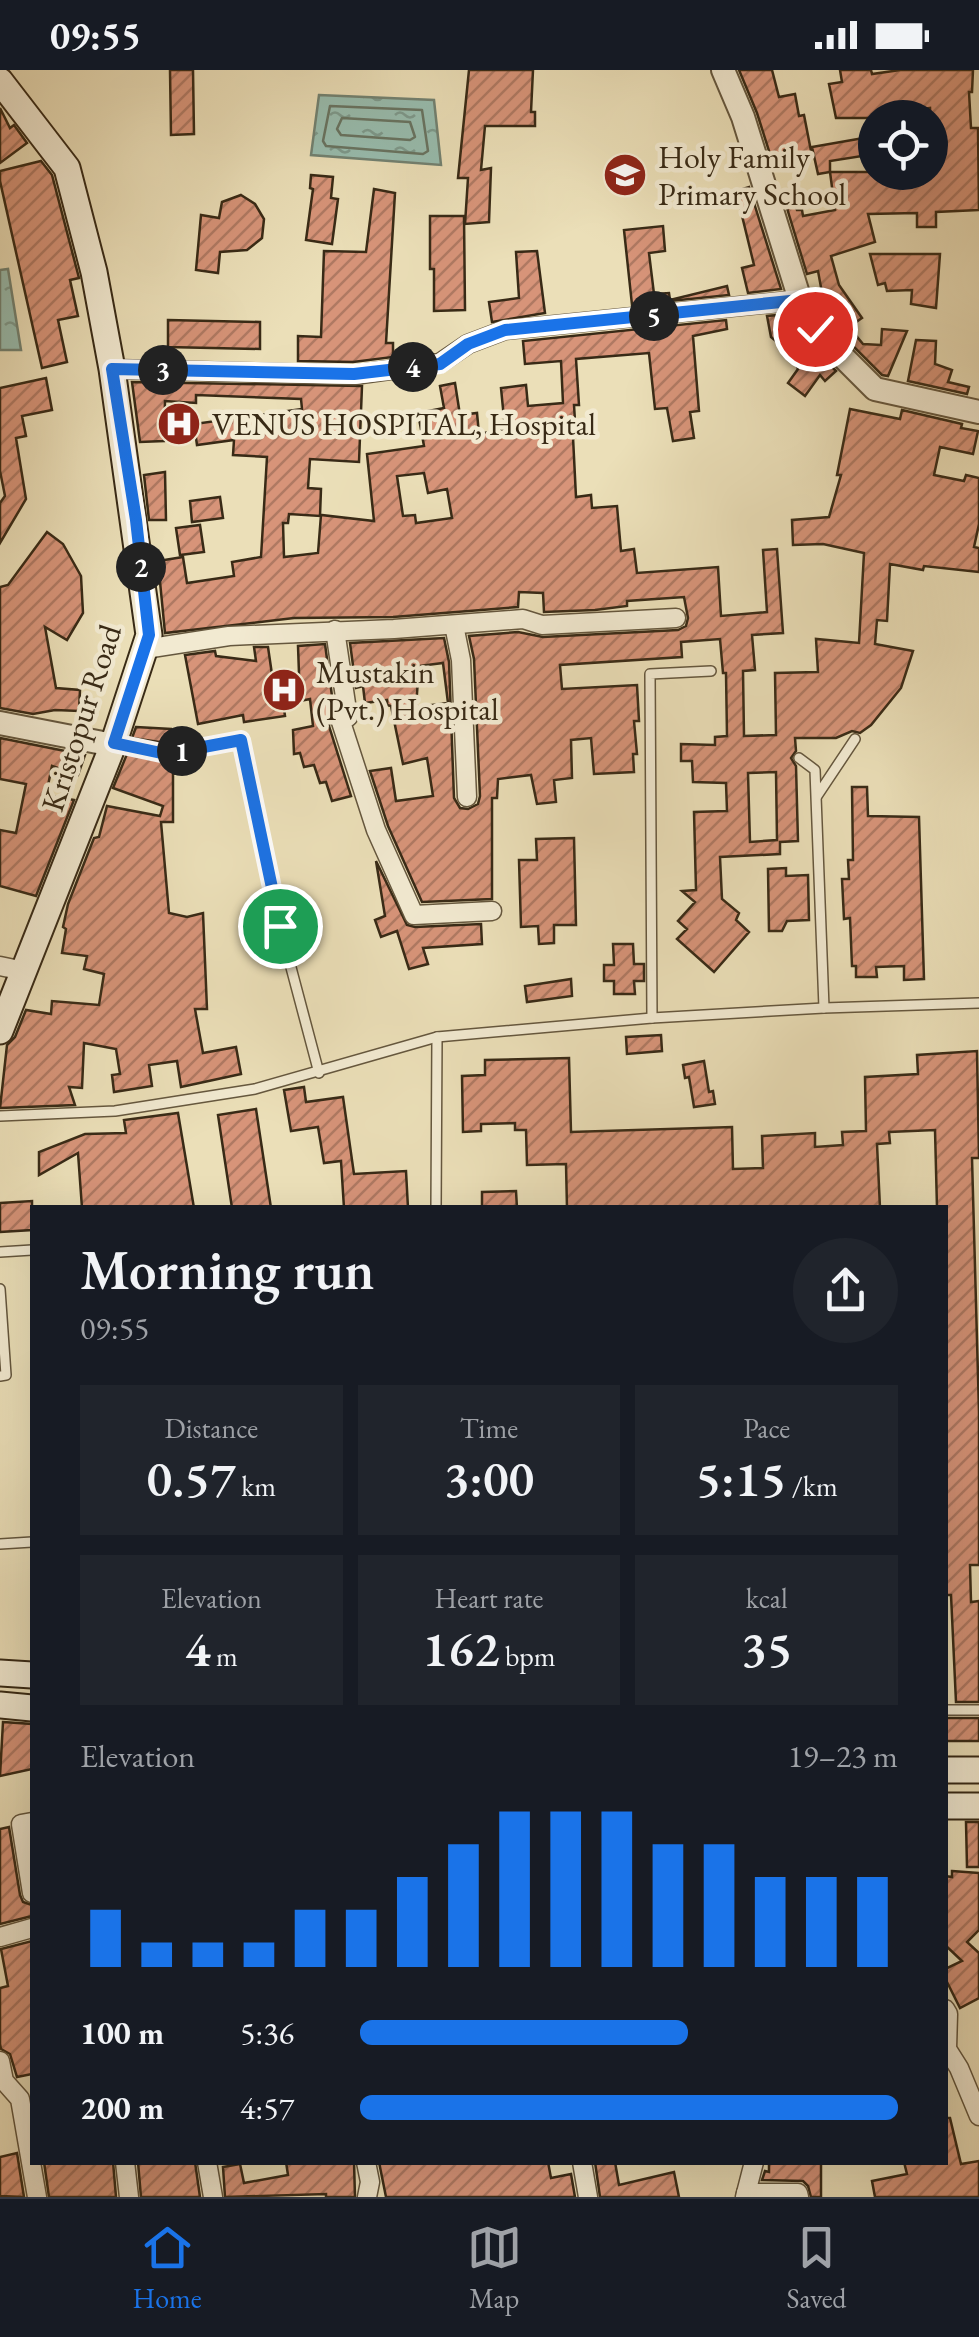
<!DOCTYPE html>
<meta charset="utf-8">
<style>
:root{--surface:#171b24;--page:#20242c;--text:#f1f3f6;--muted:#9ea1a6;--line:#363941;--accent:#1a73e8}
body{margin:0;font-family:"EB Garamond",serif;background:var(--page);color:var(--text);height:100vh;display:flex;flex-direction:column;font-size:38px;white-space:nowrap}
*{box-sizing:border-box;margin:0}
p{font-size:32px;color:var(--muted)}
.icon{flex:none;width:55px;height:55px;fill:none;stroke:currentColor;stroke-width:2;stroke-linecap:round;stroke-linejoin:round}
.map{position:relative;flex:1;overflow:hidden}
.details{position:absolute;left:30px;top:1135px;width:918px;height:960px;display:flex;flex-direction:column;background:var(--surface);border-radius:0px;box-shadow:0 10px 40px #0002}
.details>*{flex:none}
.buttons{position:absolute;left:858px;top:30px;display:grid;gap:20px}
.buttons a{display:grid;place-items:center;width:90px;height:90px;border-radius:50%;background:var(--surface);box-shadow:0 10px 40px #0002;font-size:50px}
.pin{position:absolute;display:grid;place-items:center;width:85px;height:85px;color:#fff;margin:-42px;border:5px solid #fff;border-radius:50%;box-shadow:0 2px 10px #0007}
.km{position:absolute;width:50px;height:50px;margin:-25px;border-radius:50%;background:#222;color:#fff;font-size:28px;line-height:50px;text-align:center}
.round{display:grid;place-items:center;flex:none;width:105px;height:105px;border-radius:52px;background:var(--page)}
.headline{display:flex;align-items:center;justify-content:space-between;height:170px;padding:0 50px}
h1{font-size:55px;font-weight:600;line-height:75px}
.figures{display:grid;grid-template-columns:repeat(3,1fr);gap:15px;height:170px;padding:10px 50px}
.figures div{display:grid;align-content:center;border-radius:0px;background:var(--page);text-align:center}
.figures b{font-size:50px;font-weight:600}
.figures small{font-size:28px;font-weight:400}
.figures p{font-size:28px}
.chart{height:280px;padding:20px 50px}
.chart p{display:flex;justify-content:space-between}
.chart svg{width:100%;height:180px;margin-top:10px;stroke:var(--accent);stroke-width:6}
ul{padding:0 50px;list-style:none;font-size:32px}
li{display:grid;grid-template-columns:160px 120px 1fr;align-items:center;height:75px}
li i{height:25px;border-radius:12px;background:var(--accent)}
.status{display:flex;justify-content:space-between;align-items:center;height:70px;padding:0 50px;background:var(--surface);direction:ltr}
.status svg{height:28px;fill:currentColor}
.tabs{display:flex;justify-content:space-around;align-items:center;height:140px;border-top:2px solid var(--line);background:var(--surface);font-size:28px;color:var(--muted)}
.tabs a{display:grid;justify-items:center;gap:5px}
.tabs .active{color:var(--accent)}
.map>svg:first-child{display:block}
.water{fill:url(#water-ripples);stroke:#728272;stroke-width:2.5}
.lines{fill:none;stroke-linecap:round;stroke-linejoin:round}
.shore{stroke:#687462;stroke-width:2.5}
.building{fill:url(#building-hatch);stroke:#382a16;stroke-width:2.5;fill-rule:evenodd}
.service-casing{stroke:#65573e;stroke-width:12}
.minor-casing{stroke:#65573e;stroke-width:21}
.tertiary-casing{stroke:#65573e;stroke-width:26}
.secondary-casing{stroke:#382a16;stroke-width:29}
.service{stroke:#f2ead1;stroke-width:9}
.minor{stroke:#f2ead1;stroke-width:18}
.tertiary{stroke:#f2ead1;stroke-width:22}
.secondary{stroke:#f2ead1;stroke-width:25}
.route-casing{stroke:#fff;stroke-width:20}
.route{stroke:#1a73e8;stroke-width:12}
.labels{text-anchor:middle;stroke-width:9;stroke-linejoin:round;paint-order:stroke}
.poi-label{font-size:32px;fill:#382a16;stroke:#f2ead1;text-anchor:start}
.street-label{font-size:32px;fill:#382a16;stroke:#f2ead1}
</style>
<div class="status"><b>09:55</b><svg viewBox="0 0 49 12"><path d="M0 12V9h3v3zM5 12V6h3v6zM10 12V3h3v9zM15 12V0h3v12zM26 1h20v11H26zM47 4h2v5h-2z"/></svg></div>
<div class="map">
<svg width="979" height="2127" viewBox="0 0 979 2127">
<defs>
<pattern id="water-ripples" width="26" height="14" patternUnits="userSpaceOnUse" patternTransform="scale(2.5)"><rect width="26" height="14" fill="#98bdaf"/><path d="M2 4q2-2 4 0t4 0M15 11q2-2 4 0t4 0" fill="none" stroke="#7d9a8d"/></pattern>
<pattern id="building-hatch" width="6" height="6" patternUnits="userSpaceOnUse" patternTransform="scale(2.5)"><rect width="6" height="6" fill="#d79479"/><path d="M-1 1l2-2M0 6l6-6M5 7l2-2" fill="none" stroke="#af7962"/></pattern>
</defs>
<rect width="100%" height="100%" fill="#ebdfb8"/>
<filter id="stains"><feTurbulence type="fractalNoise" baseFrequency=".002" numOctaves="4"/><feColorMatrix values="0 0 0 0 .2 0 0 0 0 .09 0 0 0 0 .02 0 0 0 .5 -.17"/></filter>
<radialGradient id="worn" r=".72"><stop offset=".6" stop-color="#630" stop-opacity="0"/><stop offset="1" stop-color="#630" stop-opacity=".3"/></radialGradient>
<!-- water -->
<g class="water">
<path d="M319,25L434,30L441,95L311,85Z"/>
<path d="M8,199L21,280H0V200Z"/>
</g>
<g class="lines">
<!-- shore -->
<g class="shore">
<path d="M330,36L422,40L428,81L423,84L326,76L323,71Z"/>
<path d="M342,48L410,52L415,67L410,70L341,65L337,59Z"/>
</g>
</g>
<!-- building -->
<g class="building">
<path d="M170,0H193L194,64L171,65Z"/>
<path d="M469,0H533L531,42H535V56H485L481,100L491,98L489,152L465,154L468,108H458Z"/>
<path d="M739,0H772L779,27L795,24L799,46L804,45L812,86L775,100L757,43Z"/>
<path d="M840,0H871L872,4L900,0H973L972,22H969L971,58H978L979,140L936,142V157H917V143L868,144L875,172L831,186L839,215L862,248L849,257L863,274L881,275L882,259L907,261L888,306L882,305L827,250L818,201L807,204L783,125L791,123L797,140H802L803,146L835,140L830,102H932L930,38L896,43L897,48H836L829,14L842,12Z"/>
<path d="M0,38L10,58L14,55L27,73L0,93Z"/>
<path d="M875,66V84L830,91V102L818,104L812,77Z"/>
<path d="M41,91L52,105L79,208L70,210L78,246L58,250L67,292L42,298L0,111V101Z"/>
<path d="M311,105L333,107L331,128L338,129L332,174L306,170L313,119L310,118Z"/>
<path d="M749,117L781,219L748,223L742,198L754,195L736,121Z"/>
<path d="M374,119L395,123L386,273H393V287L353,292L298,291V266L321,267L324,181L366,182Z"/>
<path d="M241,125L255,134L264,149L262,168L247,180L220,182L218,203L196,200L201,145L219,148L222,132Z"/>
<path d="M430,146H464L465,240L434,241V199H430Z"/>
<path d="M663,156L665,181L649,183L654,224L669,223L670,230L727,216L729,225L632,235L624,160Z"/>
<path d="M537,181L545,243L492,252L489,232L519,228L516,182Z"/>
<path d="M870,184H940L936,238L911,234L912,220L887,221L885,213L878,215Z"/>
<path d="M790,244L804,269L836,301L825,311L820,305L805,326L788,313L798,299L787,272L781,275L771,267L767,246Z"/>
<path d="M168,250L260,252V279L168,277Z"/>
<path d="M726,250L727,259L693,266L699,341L690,342L694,368L673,371L667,338L655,339L649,283L576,289L579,335H574L576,367H573L576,427L591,425L592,438L617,436L621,481L634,479L637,503L718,497L721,546L767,542L763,480L777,479L783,563L752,565L755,600L743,601L744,666L776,665L775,603L818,602L816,569L859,573L864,483L823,474L793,475L792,450L829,447L841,405H837L850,339L900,349L902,340L962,354L961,358L978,361L973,384L940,377L934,405L964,411L966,405L979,408V454L974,477L979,478V502L924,496L923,500L890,494L887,551L877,550L875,574L913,581L901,618L871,655L860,663L852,661L836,668H795L796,681L791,688L796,696L798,771L780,772V784L720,787L722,829L739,843L736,850L749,862L714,902L677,869L687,859L678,851L695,832L682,821L696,820L694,742L727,741L726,713L693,712L692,691H681V674L715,675V667L727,666L726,603H723L720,569L681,572L682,587L560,595L562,619L637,615L639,651H634L637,684H633L634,702L594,704L591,668L571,670L572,708L554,710L556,732L537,734L531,705L498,709L497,728H492V829L422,832L388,756L370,701L391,698L396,731L433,726L427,688L403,694L391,636L387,635V630L365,633L363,616L356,618L350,573L444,568L449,592L454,728L460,738L468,739L478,734L480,726L474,589L469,566L518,562L543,567L678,560L686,556L688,548L684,527L627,531V536L595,540L544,542L543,523L519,522L518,537L393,547L294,548L165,563L158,491L183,487L187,513L234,506L232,492L261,487L267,387L233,385L234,370L197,375L194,354L302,339L301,329L196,325V333L165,331L164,371L140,372L132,312L362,316L359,392L310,389L308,418L321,419L320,446L289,444L288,453H283L284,487L318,483L321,445L374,451L367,384L424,376L418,343L444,338L440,316L455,313L460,345L477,343L479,364L505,359L501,318L526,315L528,336L563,333L561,291L525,294L523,271ZM424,403L428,423L447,419L452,448L416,453L415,445L403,446L397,406ZM443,593L448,633L416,637L419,596ZM776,702L777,770L750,772L748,703Z"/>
<path d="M916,270L936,271L935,294L952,300L948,312L969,317L967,324L908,311Z"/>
<path d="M46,308L52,340L22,346L26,366L16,368L26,429L0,473V433L5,426L0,401V318Z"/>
<path d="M165,402L166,450H149L144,405Z"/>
<path d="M220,427L223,448L192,452L190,431Z"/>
<path d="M200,455L204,482L180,485L176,458Z"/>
<path d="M47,462L63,474L81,506L83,543L67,570L45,557L56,618L80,620L79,641L55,640L33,644L0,638V517L8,515Z"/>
<path d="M325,574L334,641L330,647L329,656L351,726L332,731L326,712L320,713L314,695L304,697L300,683L294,684L293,660L313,656L310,629L300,631L298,576Z"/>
<path d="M254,577H268L275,625L282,624L285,646L244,652L243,645L198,654L185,585L215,581L216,586L256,591Z"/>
<path d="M136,657L171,659L173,674L132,668Z"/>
<path d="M0,668L85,685L78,705L52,696L46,725L74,730L36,826L0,816V760L16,763L26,714L0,709Z"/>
<path d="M127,684L174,690L177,703L173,704V752H161L169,843L187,847L203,843L207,939H195L203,983L236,977L241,1004L181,1017L177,991L149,995L152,1016L114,1022L112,1005L120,1004L116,979L84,973L82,1018L69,1017L75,1035L0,1038L7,975L15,967L26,940L51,944L52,931L99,935L104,904L84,899L87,886L62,883L66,859L63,857L68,834L94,768L99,767L107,736L160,746L163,736L113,718Z"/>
<path d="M852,717H867L868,746L919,747L924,909L904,910V896L876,897L877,907H856V896H852L850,848L844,849L842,809H849L848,790H853Z"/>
<path d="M574,768L576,855H554V873L539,874L538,856L521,857L519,790H537L536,769Z"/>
<path d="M376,791L407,855L415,857L481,854L482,874L423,878L428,894L409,899L397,861L381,867L375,850L385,846Z"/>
<path d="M786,798V806L808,805L809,850L787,851L782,861H769L768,799Z"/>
<path d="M613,874H633L634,894H644V911H634L635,924H614V911H604V895H614Z"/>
<path d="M571,909L572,926L527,932L525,916Z"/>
<path d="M661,965L662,981L627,984L626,967Z"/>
<path d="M977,981L979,1088H972L979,1342V1495H970L971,1532L979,1531V1632H956L951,1525H945V1138H937L935,1060L889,1062L890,1073L877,1074L880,1138H567L566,1094L527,1095L526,1060H515V1053L481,1054V1061L463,1062L462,1006L485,1005V990L569,988L571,1062L732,1057L733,1099L763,1098L762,1066L815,1063V1077L843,1075L842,1062L866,1061L865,1007L918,1004L917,985Z"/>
<path d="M704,991L709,1022L713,1021L715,1034L694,1037L689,1007L685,1008L683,995Z"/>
<path d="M304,1017L306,1032L343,1027L354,1104L406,1101L408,1138H344L341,1091L324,1093L318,1057L291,1061L284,1020Z"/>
<path d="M256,1039L271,1138H232L218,1045Z"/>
<path d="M178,1043L194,1138H82L78,1083L39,1105V1082L85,1064L126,1063L124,1050Z"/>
<path d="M516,1121L517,1138H482V1122Z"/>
<path d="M32,1131V1160L0,1162V1133Z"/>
<rect x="945" y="1648" width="34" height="23"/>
<path d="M3,1652L32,1654V1699L0,1706Z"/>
<path d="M966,1752H979V1797H967Z"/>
<path d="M9,1757L20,1825L23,1832L32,1835V1846L0,1854V1759Z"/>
<path d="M952,1801L979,1803V1860L967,1872L979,1883V1928L960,1938L945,1908V1899L962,1891L945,1875V1806L952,1807Z"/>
<path d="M32,1871V2004L17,2007L10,1984L1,1979L0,1974V1918L8,1916L1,1879Z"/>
<path d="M945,2048H950L961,2094L979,2091V2127H875L872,2111L907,2104L904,2092H945Z"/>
<path d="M17,2083L24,2127L0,2126V2087Z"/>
<path d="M44,2092H113L116,2127H49Z"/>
<path d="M138,2092H195L200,2127H141Z"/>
<path d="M286,2092H354L355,2127H326V2124L225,2127L223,2097L240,2094L244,2113L288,2105Z"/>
<path d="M379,2092H548L551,2108L571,2104L575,2127H386Z"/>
<path d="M595,2092H615L619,2115L674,2102L679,2127H600Z"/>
<path d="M769,2092H821V2127H811L808,2116L803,2111L762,2110L765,2101L769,2102Z"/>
</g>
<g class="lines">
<!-- service casing -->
<g class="service-casing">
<g id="service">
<path d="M118,674L166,683L241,670L280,856L319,1003"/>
<path d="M799,688L815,700L824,938"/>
<path d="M817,726L855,669"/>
<path d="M652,948L650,604L711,601"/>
<path d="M0,1046L115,1041L255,1019L437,967L652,948L824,938L979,933"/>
<path d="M436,1138L437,967"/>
<path d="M0,1182L32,1180"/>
<path d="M0,1219L6,1305L0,1306"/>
<path d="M0,1474L32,1472"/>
<path d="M945,1640H979"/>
</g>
</g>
<!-- minor casing -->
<g class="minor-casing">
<g id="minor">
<path d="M112,299L354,305L440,293L468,274L505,260L800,230"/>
<path d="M454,555L461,590L467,727"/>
<path d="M335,560L348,647L341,652L376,760L414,845L492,841"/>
<path d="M145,579L229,566L394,559L523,549L542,555L676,548"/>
<path d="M0,896L24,901"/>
<path d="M32,1752L21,1754L32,1823"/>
<path d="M0,1867L32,1858"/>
<path d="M945,1939L948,1944L947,1979L959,1998L979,2046"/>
<path d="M0,1991L4,2011L20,2029L37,2127"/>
<path d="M125,2092L129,2127"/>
<path d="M207,2092L213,2127"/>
<path d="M366,2092L370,2112L367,2127"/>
<path d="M582,2092L588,2127"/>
<path d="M746,2123H798L799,2127"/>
<path d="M745,2127L754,2092"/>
</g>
</g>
<!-- tertiary casing -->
<g class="tertiary-casing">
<g id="tertiary">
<path d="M723,0L743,47L800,230L815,259L875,319L979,342"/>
<path d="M0,653L113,675"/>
</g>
</g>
<!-- secondary casing -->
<g class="secondary-casing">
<g id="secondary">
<path d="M0,11L67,98L94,202L112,299L149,565L113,675L0,961"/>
<path d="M0,1603L32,1605"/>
<path d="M0,1635L32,1638"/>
<path d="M945,1700H979"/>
<path d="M945,1736H979"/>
</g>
</g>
<!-- service -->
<use href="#service" class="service"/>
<!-- minor -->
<use href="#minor" class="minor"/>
<!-- tertiary -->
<use href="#tertiary" class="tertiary"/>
<!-- secondary -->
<use href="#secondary" class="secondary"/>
</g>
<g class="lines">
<!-- route casing -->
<g class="route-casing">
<path id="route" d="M280,856L241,670L166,684L114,673L149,565L136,450L112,299L354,304L440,294L468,274L505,260L800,230L815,259"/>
</g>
<!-- route -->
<use href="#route" class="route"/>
</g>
<!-- icons -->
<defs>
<g id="school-disc" transform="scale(2.25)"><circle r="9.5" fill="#8f2418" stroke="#f2ead1"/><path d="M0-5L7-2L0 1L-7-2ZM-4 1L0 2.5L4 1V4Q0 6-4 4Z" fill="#fff"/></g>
<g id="hospital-disc" transform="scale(2.25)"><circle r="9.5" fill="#8f2418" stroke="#f2ead1"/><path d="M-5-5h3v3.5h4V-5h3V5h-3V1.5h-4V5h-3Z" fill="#fff"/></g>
</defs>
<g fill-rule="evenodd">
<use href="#school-disc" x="625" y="105"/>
<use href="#hospital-disc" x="179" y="354"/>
<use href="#hospital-disc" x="284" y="620"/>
</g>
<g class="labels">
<!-- poi labels -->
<g class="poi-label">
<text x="658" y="98">Holy Family<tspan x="658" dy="37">Primary School</tspan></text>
<text x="212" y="365">VENUS HOSPITAL, Hospital</text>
<text x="316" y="613">Mustakin<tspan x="316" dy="37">(Pvt.) Hospital</tspan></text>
</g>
<!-- street labels -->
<g class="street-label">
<text transform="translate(81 648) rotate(-72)" y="11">Kristopur Road</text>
</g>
</g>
<rect width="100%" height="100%" filter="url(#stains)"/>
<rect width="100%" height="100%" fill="url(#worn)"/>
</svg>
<div class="buttons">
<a><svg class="icon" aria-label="locate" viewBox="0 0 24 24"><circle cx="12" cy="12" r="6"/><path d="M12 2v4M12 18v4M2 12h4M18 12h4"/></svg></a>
</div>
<div class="pin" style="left:280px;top:856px;background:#1e9e55"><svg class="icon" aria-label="arrive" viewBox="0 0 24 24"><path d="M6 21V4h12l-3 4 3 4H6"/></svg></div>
<div class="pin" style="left:815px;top:259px;background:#d93025"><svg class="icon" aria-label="check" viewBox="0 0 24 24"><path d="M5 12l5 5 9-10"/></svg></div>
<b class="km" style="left:182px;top:681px">1</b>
<b class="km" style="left:141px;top:497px">2</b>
<b class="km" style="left:163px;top:300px">3</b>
<b class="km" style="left:413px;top:297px">4</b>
<b class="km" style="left:654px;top:246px">5</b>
<section class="details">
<div class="headline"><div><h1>Morning run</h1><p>09:55</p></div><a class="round"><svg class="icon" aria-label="share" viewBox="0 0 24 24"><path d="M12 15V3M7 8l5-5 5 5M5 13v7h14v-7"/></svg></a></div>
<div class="figures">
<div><p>Distance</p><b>0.57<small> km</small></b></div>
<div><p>Time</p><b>3:00</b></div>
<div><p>Pace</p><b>5:15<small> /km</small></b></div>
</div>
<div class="figures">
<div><p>Elevation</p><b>4<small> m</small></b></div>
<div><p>Heart rate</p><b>162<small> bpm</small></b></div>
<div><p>kcal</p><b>35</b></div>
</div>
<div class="chart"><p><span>Elevation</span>19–23 m</p>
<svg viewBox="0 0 160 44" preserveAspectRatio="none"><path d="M5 44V30M15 44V38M25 44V38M35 44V38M45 44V30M55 44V30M65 44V22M75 44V14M85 44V6M95 44V6M105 44V6M115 44V14M125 44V14M135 44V22M145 44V22M155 44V22"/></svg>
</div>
<ul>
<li><b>100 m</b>5:36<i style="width:61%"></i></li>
<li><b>200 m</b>4:57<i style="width:100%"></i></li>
</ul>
</section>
</div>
<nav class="tabs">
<a class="active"><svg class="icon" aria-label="home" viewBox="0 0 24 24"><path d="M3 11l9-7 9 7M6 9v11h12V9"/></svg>Home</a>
<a><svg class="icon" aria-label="map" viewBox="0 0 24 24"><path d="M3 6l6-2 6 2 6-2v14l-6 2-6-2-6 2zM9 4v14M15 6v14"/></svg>Map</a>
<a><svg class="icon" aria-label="saved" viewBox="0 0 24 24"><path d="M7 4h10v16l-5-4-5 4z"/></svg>Saved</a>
</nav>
